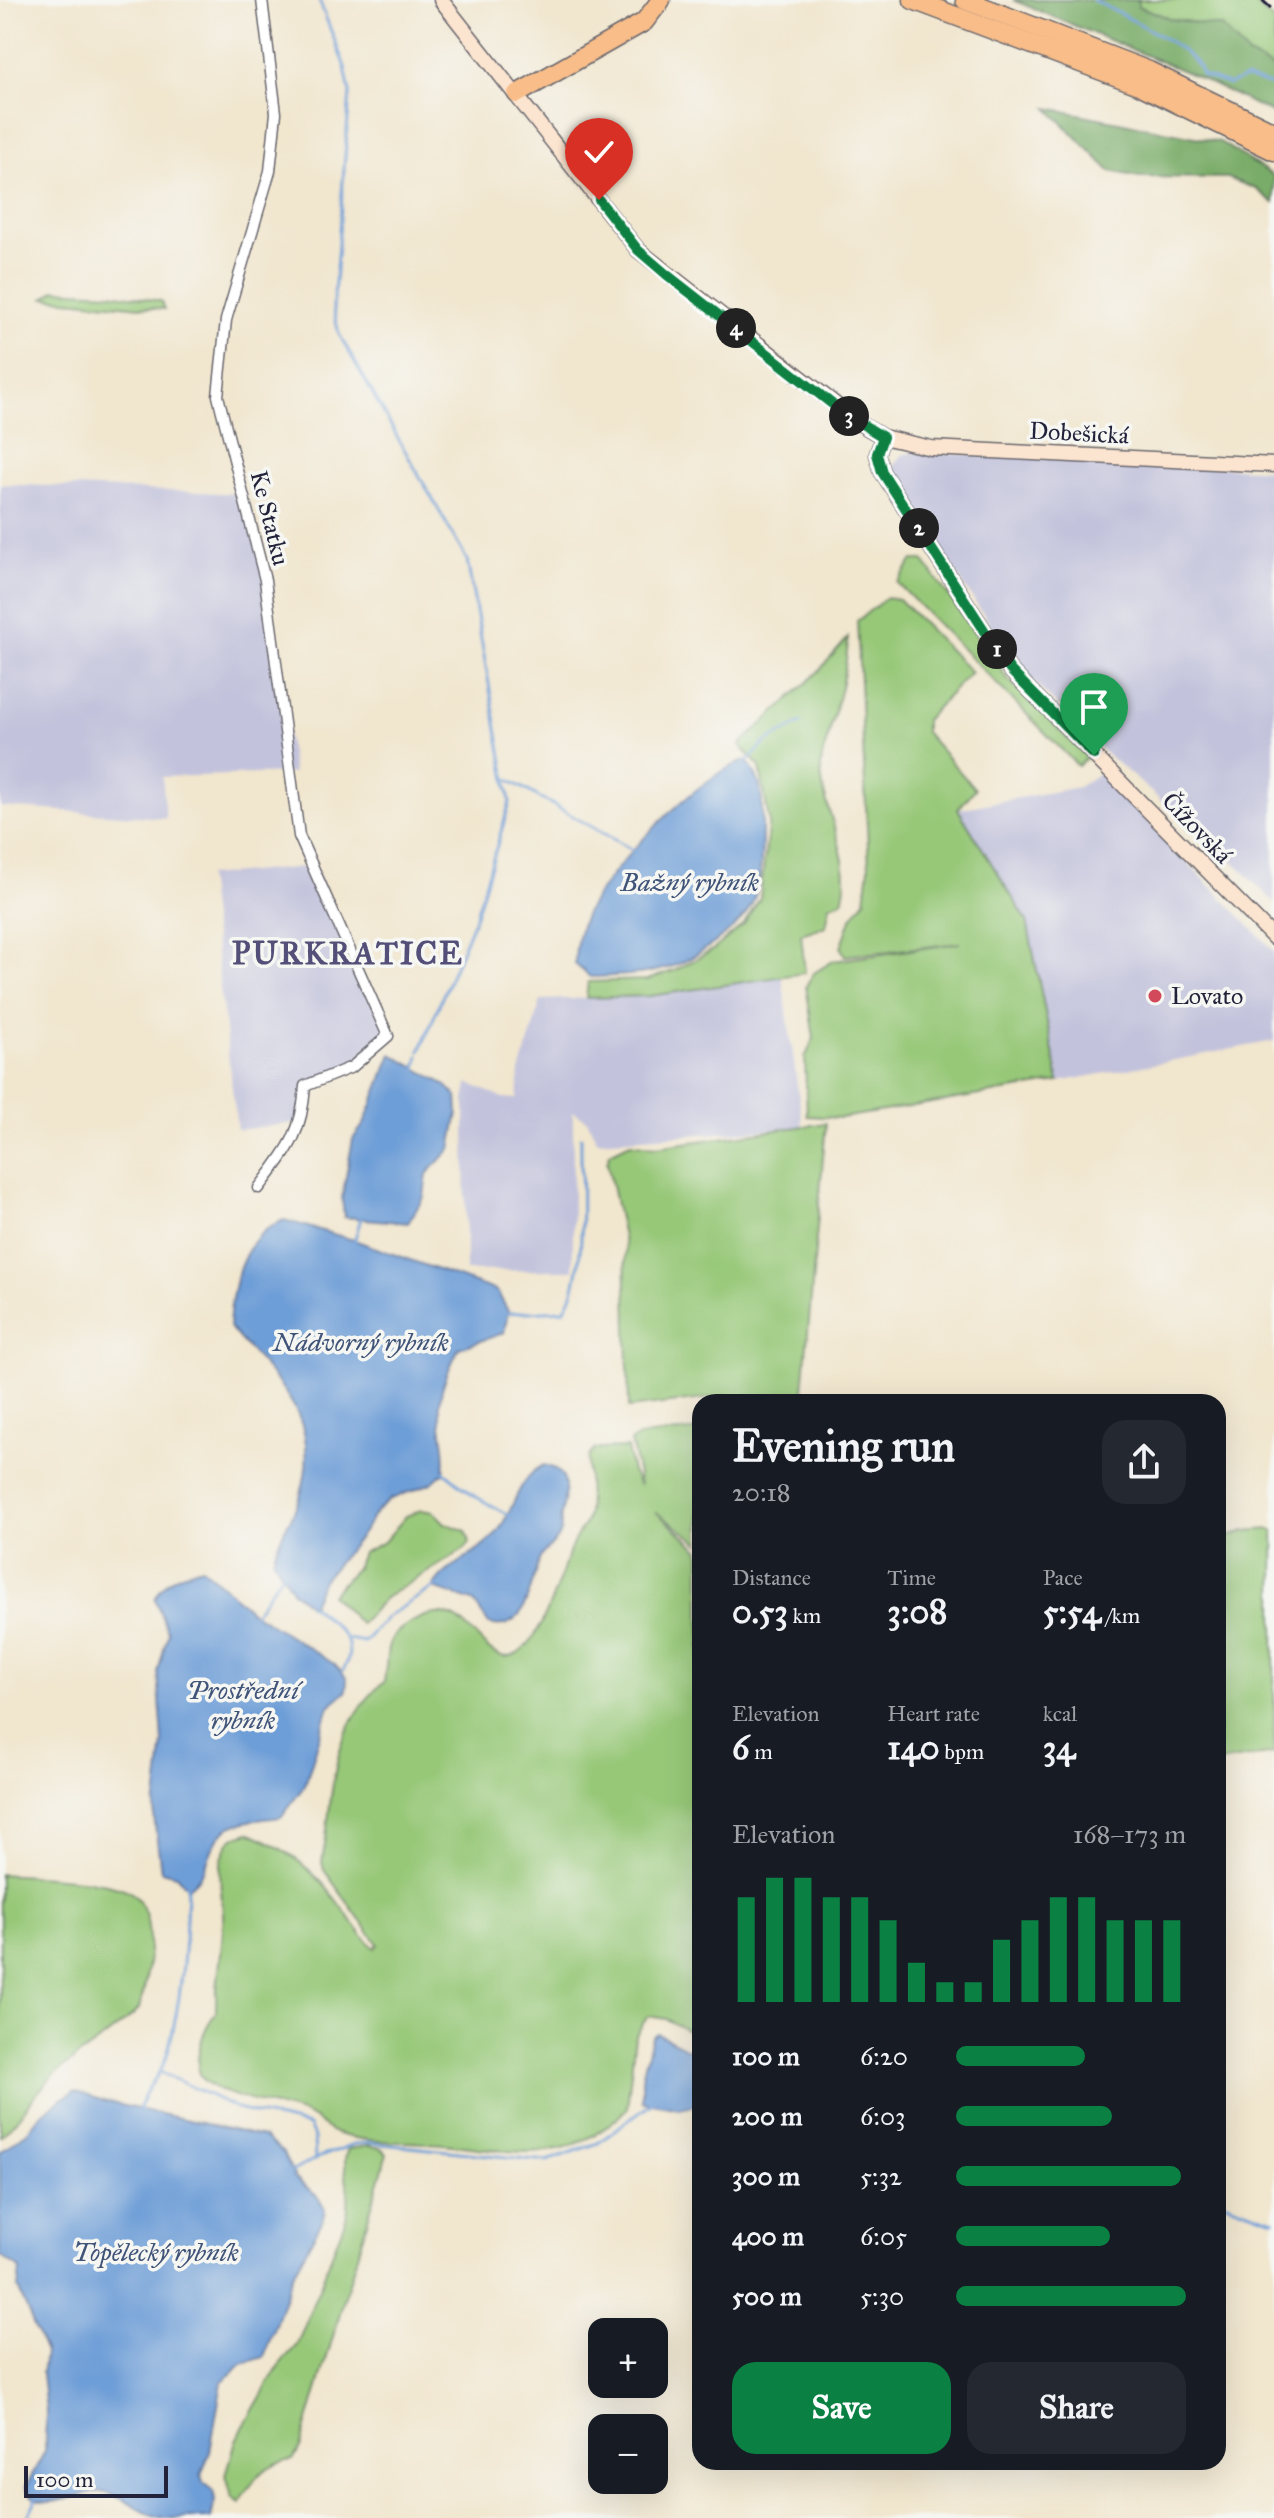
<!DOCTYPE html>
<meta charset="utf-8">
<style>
:root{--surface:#171b24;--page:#242831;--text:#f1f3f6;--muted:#9ea1a6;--accent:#0b8043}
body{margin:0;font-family:"IM FELL Great Primer",serif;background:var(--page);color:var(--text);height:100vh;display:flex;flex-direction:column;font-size:30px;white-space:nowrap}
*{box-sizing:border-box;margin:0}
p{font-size:26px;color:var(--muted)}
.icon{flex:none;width:44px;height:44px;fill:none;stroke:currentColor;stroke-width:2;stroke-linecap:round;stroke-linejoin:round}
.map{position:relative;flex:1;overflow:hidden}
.sheet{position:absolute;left:692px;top:1394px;width:534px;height:1076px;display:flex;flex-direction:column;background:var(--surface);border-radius:24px;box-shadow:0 8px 32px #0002}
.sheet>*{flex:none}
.fabs{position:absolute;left:588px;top:2318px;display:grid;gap:16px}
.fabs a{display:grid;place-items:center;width:80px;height:80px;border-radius:16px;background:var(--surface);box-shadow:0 8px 32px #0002;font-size:40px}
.scale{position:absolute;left:24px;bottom:20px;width:144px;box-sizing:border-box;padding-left:8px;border:4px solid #22223b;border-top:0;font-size:22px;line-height:28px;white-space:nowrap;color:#22223b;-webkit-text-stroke:6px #f6f6f2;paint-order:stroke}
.pin{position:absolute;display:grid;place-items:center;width:68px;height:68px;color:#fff;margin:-82px -34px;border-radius:50% 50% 50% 0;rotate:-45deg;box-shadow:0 0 8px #0007}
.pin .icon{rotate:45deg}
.km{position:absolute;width:40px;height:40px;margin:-20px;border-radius:50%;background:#222;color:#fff;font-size:22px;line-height:40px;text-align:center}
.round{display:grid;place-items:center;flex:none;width:84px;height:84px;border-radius:24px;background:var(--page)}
.overview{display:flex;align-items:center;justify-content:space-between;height:136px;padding:0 40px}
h1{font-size:44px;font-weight:700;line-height:60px}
.metrics{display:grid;grid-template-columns:repeat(3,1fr);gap:12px;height:136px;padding:8px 40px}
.metrics div{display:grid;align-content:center}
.metrics b{font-size:34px;font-weight:700}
.metrics small{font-size:22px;font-weight:400}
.metrics p{font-size:22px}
.chart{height:224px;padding:16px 40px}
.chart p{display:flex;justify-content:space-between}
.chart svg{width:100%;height:144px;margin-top:8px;stroke:var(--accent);stroke-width:6}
.button{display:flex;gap:16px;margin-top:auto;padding:16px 40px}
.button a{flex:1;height:92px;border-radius:24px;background:var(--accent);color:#fff;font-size:32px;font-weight:700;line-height:92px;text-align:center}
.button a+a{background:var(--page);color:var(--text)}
ul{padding:0 40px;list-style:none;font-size:26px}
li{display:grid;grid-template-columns:128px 96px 1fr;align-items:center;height:60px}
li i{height:20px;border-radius:10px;background:var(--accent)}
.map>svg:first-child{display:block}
.industrial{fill:#c2c2dc}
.green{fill:#97c878;stroke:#5c755a;stroke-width:2}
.forest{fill:#79ac68;stroke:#4e6752;stroke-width:2}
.water{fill:#6e9ed7;stroke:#486089;stroke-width:2}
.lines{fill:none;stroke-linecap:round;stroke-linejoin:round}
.stream{stroke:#6e9ed7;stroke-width:3}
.street-casing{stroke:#6a676e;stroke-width:13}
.secondary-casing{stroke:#6a676e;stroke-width:17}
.highway-casing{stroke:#6a676e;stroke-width:21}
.street{stroke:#fff;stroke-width:10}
.secondary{stroke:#fce5d0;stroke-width:14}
.highway{stroke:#f8bd89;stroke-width:18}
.rail{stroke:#22223b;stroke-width:3;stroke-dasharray:12 6;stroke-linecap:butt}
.route-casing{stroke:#fff;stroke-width:16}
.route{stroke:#0b8043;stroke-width:10}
.poi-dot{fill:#d1495b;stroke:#f6f6f2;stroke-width:3}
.labels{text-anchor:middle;stroke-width:7;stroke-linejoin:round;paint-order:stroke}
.street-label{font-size:24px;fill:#22223b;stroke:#f6f6f2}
.poi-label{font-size:24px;fill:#22223b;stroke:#f6f6f2;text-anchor:start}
.water-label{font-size:26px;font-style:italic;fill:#405479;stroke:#f6f6f2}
.district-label{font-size:32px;font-weight:bold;letter-spacing:2px;fill:#534f78;stroke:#f6f6f2}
</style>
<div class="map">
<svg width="1274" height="2518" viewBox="0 0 1274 2518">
<rect width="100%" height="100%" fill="#f6f6f2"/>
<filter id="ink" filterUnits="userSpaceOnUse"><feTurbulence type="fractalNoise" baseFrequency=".0125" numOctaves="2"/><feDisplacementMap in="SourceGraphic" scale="16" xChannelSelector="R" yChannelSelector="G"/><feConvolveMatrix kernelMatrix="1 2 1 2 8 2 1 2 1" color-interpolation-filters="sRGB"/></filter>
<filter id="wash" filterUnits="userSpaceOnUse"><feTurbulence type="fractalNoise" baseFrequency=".006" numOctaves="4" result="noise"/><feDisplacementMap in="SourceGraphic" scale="32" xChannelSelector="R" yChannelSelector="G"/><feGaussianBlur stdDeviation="1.8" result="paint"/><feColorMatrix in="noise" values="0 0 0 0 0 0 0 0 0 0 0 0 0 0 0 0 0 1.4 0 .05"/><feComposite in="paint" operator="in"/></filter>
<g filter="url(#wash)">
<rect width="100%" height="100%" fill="#f1e6ce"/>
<!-- industrial -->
<g class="industrial">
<path d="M913,452L1274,470V902L1236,864L1104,752L1017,665L894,480L895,464L902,455Z"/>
<path d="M0,484L245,494L265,580L293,773L162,777L166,818L0,807Z"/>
<path d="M1100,773L1274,951V1041L1059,1082L958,809L1078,787Z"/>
<path d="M314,866L388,1036L380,1046L313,1085L303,1122L237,1130L207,876Z"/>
<path d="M782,976L803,1127L597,1141L587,1120L573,1111V1270L466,1271L465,1100L468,1083L503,1098L517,1099L520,1072L541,1000L650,996Z"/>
</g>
<!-- green -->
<g class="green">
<path d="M1139,0H1251L1274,21V69L1248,56L1222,27L1171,19L1138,6Z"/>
<path d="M56,290L111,293L161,301L164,309L45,298Z"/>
<path d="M913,560H923L1007,678L1087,757L1078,766L897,583Z"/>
<path d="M886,598L899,599L971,672L925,720V732L975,789L958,809L1027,921L1059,1082L841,1118L807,1116L805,1058L814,1038L806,986L814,973L833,961L960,943L845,956L841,948L851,919L865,900L869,868L857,621Z"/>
<path d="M848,638C847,671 837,702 829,734C826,745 820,758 821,769C822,811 855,860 842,901L830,905L826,926L801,934L805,973L650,996L586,998L588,982L647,980L676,970L713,950L744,924L760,898L769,821L760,767L740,745L817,673Z"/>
<path d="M826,1123L802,1402H731L729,1396L629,1408L625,1247L607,1162L610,1153L630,1143L656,1147Z"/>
<path d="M700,1430V1543L656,1512L700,1550V2038L666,2019L648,2016L635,2036L627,2108C566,2174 505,2147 428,2143C397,2141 368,2143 338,2134C324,2130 316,2116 302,2113C277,2105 222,2098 204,2080C190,2066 204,2024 216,2014C215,1980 225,1946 223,1912C222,1891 215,1864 228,1844C233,1836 241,1835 249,1832C287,1849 316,1871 340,1905C352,1920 360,1936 375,1948L378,1944L324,1870L322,1862C335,1793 327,1731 384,1682C390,1645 381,1637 418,1619C469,1594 479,1665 512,1656C543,1647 562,1565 575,1539C579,1531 586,1525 587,1518C592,1497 585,1476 589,1456L595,1449L627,1448L632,1472L640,1485L631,1441L641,1436Z"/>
<path d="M421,1510L434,1512L445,1523L466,1531L470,1542L465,1549L385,1598L360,1624L331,1595L356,1568L362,1553L384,1542L406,1516Z"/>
<path d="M1270,1529L1274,1531V1753L1218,1762V1541L1245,1531Z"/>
<path d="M0,1874C31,1876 97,1878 124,1889C162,1903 148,1979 139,2009C113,2034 81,2052 54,2075C33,2094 21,2119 0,2136Z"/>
<path d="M369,2146L381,2148L387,2154L300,2448L293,2460C264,2462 253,2480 240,2503L232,2497L226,2476L236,2440L279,2365L297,2345L346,2218C354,2193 339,2166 348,2149Z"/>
</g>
<!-- forest -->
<g class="forest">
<path d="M1013,0H1139L1138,6L1171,19L1222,27L1248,55L1274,69V114L1193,75Z"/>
<path d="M1048,108L1220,142L1274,176V203L1256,189L1228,178L1139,177L1110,171Z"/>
</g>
<!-- water -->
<g class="water">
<path d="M746,761C765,780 762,806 762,831C762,852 761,879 754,899C745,926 691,963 663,969C639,976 614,976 590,977L575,964C575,945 578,929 587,911C610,868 699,773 746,761Z"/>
<path d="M392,1054L444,1084L457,1096L458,1113L451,1149L427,1174L424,1197L408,1223L344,1217L342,1198L353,1139L364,1124Z"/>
<path d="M284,1220L354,1240L497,1291L508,1311L504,1333L459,1348C451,1365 441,1384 440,1402C438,1426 448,1448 444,1472L432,1483L391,1499L377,1511L359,1538L323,1580L311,1606L294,1593L273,1559C278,1537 293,1518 300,1497C325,1416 276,1382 229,1327C231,1286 242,1235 284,1220Z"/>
<path d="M544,1465C572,1471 566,1493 561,1515C560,1521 562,1528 560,1534C557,1544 544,1549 540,1558C530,1581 528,1635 489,1624L473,1601L433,1588C445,1565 478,1556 495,1535C514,1513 516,1478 544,1465Z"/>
<path d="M202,1567L252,1612L334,1664L347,1678L346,1692L329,1706L305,1785L281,1817C261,1820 227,1820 217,1840C206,1859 207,1874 188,1888L176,1875L161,1871L154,1817L163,1741L158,1672L168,1633L155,1599C165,1578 181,1573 202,1567Z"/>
<path d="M657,2033L700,2055V2104L679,2108L642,2101V2077L652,2037Z"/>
<path d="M74,2091L107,2102L264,2137L283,2153L295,2178L317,2196L325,2209L323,2220L292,2275L264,2357L242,2364L222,2382L210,2452L201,2475L203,2482L213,2490L215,2501L211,2518C195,2518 176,2518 160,2518C138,2513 121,2492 97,2492C77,2492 40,2518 26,2486L45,2451L46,2411L42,2374L45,2353L18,2288L20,2269L0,2256V2152L27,2132L42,2113Z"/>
</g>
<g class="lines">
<!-- stream -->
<g class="stream">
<path d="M319,0L345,67L350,93L333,308L339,334L467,560L510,802L476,915L420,1051"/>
<path d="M1093,0C1118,13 1197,49 1202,75L1229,85L1245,78L1274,86"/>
<path d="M746,763L766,742L801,723"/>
<path d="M507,779L636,852"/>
<path d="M416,1068L419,1056"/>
<path d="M354,1242L361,1218"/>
<path d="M508,1313L564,1310C589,1275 580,1181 581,1137"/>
<path d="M442,1470L473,1495L508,1515"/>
<path d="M310,1605C331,1623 362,1638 343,1671"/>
<path d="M254,1614L284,1571"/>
<path d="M348,1639L364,1642L388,1616L436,1586"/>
<path d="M162,2073L241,2110L309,2126L314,2137L315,2159L289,2173"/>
<path d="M139,2112C141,2091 160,2078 166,2058C182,2003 186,1943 187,1886"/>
<path d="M315,2159L354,2144L371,2143L547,2161L598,2143L651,2103"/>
<path d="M1218,2200L1274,2220"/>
<path d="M27,2518L38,2496"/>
</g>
</g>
</g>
<g filter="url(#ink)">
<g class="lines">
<!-- street casing -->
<g class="street-casing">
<path id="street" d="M259,1188C288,1150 302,1134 305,1086L352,1067L388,1036L299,836L265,580L218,396L226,320L270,171L276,113L262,0"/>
</g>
<!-- secondary casing -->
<g class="secondary-casing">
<g id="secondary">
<path d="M441,0L638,250L859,423L883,437L931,448L1274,465"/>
<path d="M883,437L877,454L882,472L1010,670L1274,938"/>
</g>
</g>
<!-- highway casing -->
<g class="highway-casing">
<g id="highway">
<path d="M913,0L1139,85L1274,151"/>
<path d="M965,0L1149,71L1274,132"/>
<path d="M517,94L644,22L661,0"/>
</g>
</g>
<!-- street -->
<use href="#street" class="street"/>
<!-- secondary -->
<use href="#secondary" class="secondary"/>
<!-- highway -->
<use href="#highway" class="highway"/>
<!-- rail -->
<path class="rail" d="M1262,0L1274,11"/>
</g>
</g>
<g class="lines" filter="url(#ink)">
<!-- route casing -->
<g class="route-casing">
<path id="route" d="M599,200L638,250L666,274L841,411L883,437L877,454L882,472L1010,670L1094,755"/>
</g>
<!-- route -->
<use href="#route" class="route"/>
</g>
<!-- markers -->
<circle class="poi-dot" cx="1155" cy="996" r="8"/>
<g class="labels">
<!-- street labels -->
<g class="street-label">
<text transform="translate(1079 433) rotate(3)" y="8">Dobešická</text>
<text transform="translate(270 518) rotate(76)" y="8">Ke Statku</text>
<text transform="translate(1197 828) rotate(46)" y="8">Čížovská</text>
</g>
<!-- poi labels -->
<g class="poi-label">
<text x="1171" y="1004">Lovato</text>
</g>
<!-- water labels -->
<g class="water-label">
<text x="690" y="891">Bažný rybník</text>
<text x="361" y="1351">Nádvorný rybník</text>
<text x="243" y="1699">Prostřední<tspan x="243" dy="30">rybník</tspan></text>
<text x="156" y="2261">Topělecký rybník</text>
</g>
<!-- district labels -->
<g class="district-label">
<text x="348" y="964">PURKRATICE</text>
</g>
</g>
</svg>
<div class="fabs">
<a>+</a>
<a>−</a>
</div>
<div class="scale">100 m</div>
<div class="pin" style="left:1094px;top:755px;background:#1e9e55"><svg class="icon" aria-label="arrive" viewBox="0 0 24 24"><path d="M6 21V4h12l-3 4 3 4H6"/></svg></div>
<div class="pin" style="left:599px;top:200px;background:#d93025"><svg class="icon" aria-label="check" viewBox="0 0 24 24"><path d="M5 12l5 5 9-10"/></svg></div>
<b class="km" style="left:997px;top:649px">1</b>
<b class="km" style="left:919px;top:528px">2</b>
<b class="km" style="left:849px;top:416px">3</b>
<b class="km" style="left:736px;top:328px">4</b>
<section class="sheet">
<div class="overview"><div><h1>Evening run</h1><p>20:18</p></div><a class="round"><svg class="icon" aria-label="share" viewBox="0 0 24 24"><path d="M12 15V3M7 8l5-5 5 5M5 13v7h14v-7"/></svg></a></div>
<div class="metrics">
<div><p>Distance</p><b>0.53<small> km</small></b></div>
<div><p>Time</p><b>3:08</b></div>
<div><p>Pace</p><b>5:54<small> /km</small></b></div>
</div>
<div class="metrics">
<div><p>Elevation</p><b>6<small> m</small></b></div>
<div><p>Heart rate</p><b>140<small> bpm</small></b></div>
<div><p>kcal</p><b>34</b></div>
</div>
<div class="chart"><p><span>Elevation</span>168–173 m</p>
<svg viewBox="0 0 160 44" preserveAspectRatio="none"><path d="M5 44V12M15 44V6M25 44V6M35 44V12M45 44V12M55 44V19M65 44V32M75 44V38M85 44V38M95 44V25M105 44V19M115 44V12M125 44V12M135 44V19M145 44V19M155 44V19"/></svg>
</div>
<ul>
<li><b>100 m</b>6:20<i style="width:56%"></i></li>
<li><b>200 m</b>6:03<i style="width:68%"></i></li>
<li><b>300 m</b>5:32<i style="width:98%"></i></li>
<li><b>400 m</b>6:05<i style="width:67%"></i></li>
<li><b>500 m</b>5:30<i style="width:100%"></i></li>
</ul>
<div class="button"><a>Save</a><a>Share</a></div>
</section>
</div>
